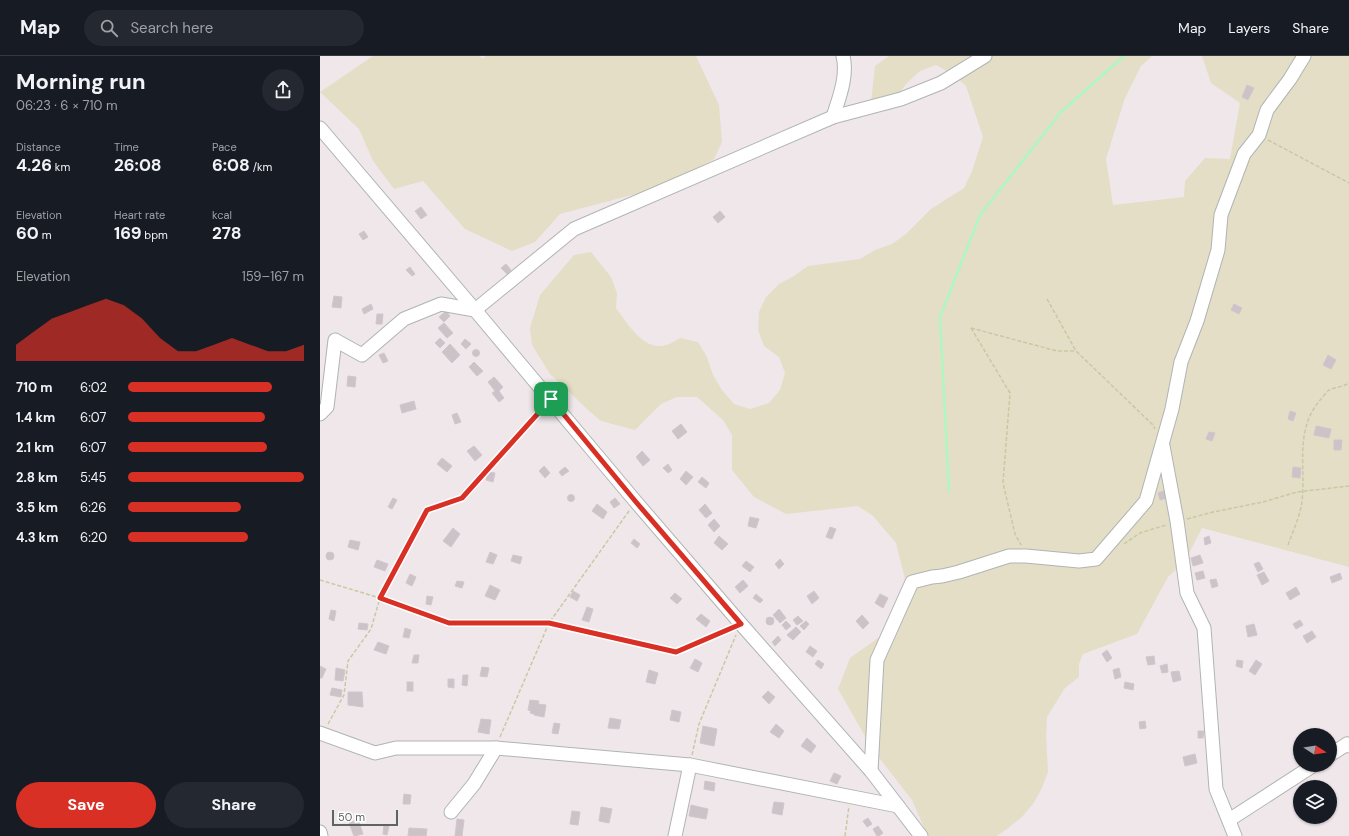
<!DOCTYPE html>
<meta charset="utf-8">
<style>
:root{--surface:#171b24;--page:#242831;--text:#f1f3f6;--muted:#9ea1a6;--line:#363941;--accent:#d93025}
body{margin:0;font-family:"DM Sans",sans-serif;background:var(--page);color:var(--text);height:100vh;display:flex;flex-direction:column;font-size:15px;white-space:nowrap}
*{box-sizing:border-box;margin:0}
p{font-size:13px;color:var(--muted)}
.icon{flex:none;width:22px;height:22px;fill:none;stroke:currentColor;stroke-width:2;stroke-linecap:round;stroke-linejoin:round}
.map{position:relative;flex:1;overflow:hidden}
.sheet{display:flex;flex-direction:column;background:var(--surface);width:320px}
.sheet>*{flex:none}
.needle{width:26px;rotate:102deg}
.fabs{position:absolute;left:973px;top:672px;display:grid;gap:8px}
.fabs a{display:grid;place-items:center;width:44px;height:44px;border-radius:50%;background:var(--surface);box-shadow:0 1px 3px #0004;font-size:20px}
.scale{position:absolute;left:12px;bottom:10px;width:66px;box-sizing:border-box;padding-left:4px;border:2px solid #5e6561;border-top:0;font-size:11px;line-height:14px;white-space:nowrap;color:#5e6561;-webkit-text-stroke:3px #fff;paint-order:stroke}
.pin{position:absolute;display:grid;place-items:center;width:34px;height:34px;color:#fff;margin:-17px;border-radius:8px;box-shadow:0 2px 6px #0006}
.round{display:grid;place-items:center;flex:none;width:42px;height:42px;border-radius:21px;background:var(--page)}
.head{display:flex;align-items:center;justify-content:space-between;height:68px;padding:0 16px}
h1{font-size:22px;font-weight:700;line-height:30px}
.figures{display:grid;grid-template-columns:repeat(3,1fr);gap:6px;height:68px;padding:4px 16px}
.figures div{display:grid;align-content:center}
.figures b{font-size:17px;font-weight:700}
.figures small{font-size:11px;font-weight:400}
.figures p{font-size:11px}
.chart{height:112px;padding:8px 16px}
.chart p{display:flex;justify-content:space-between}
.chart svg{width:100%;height:72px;margin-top:4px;fill:var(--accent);opacity:.7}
.primary-button{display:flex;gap:8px;margin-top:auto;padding:8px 16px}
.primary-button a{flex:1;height:46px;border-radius:24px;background:var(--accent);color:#fff;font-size:16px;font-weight:700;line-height:46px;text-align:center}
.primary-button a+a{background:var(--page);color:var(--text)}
ul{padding:0 16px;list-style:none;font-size:13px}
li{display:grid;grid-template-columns:64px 48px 1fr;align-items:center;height:30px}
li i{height:10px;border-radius:5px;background:var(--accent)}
header{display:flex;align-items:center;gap:24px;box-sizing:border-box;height:56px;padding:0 20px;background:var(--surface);border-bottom:1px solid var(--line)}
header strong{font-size:19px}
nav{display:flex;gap:22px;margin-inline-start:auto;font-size:14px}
.search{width:280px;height:36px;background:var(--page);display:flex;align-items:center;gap:10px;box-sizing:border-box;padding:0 14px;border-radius:22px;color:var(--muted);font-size:15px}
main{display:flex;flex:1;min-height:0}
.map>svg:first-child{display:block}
.green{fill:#e4dec6}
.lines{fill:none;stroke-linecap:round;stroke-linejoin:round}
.stream{stroke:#aef7c1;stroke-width:2.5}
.building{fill:#cbc3c7;stroke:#d3c5cc}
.minor-casing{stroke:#afb5b2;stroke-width:15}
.path{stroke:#c6caa3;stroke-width:1.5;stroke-dasharray:4 2;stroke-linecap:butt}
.minor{stroke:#fff;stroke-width:13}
.route-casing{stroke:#fff;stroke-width:8}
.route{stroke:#d93025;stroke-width:5}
</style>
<header>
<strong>Map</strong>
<div class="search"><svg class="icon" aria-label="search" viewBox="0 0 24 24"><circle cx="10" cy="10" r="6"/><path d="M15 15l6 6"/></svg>Search here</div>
<nav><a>Map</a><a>Layers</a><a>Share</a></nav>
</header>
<main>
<section class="sheet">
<div class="head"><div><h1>Morning run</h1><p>06:23 · 6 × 710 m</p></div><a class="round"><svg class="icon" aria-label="share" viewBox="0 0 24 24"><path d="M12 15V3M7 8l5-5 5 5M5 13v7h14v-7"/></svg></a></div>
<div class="figures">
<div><p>Distance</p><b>4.26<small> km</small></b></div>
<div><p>Time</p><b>26:08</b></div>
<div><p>Pace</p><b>6:08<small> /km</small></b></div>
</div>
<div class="figures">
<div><p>Elevation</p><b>60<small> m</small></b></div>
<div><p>Heart rate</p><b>169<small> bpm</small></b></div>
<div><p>kcal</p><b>278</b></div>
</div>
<div class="chart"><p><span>Elevation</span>159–167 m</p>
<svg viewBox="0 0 160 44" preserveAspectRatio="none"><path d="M0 44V34L10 26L20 18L30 14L40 10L50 6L60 10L70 18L80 30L90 38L100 38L110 34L120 30L130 34L140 38L150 38L160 34V44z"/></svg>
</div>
<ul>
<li><b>710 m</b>6:02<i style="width:82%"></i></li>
<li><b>1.4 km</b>6:07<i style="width:78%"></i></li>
<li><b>2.1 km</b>6:07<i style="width:79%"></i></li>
<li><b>2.8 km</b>5:45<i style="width:100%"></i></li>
<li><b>3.5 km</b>6:26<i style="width:64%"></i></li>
<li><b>4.3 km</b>6:20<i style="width:68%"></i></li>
</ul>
<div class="primary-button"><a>Save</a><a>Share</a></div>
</section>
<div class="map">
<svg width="1029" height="780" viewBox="0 0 1029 780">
<rect width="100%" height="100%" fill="#efe7ea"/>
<!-- green -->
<g class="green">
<path d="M53,0H159L163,3L166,0H376L399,49L402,86L394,103L346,130L240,158L215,186L192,195L145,173L103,125L74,133L53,105L39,73L0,36Z"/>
<path d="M569,0H832L821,10L805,42L786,103L793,149L864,141L865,125L885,102L910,103L920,47L891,27L882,0H1029V511L882,472L865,505L848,521L817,578L763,598L759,608V621L745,632L727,661L726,680L728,716L722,732L713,748L701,762L688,772L677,780H610L606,776L592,744L553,694L518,633L530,602L572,572L580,557L585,523L576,487L553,460L538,450L466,458L434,441L412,414V379L403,364L377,341H357L341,348L315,374L281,365L268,354L230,318L212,289L210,272L220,239L254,199L271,196L291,221L297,237L296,252C307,267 324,296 346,289C351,288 356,284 360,282L378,286L387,301L393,319L402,334L414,348L430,353L449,347L460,334L465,317L459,301L444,290L438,274L439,256L446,241L459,228L474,220L488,210L540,203L555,194L572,188L586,178L611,153L644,132L652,115L663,81L646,30L634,19L616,9L600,15L587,27L576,41L551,46L555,10Z"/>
</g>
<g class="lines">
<!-- stream -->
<path class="stream" d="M629,436L620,261L660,159L741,56L804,0"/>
</g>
<!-- building -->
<g class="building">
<path d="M927,29L934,32L928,44L922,41Z"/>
<path d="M101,151L107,159L101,163L95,155Z"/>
<path d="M400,155L405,161L398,167L393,161Z"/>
<path d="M44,175L48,181L43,184L39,178Z"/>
<path d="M186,208L191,214L187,218L181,212Z"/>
<path d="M90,211L95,218L92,220L86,214Z"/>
<path d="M14,240L22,241L21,252L12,251Z"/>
<path d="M51,248L53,253L44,258L42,253Z"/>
<path d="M914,248L922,252L919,258L911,254Z"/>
<path d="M126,255L130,260L124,266L119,261Z"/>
<path d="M57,258H63L62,268H56Z"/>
<path d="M124,267L133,277L127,282L118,272Z"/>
<path d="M120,282L125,287L120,292L115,287Z"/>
<path d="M145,283L151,288L146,293L141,288Z"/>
<path d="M130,288L140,299L132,307L122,296Z"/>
<circle cx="156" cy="297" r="3.5"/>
<path d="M64,297L68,305L63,307L59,299Z"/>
<path d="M1008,299L1016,304L1011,313L1003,309Z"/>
<path d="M154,306L163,315L157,320L149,311Z"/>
<path d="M28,320L36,321L35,331L27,330Z"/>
<path d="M174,321L183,331L179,335L184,342L179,346L172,337L175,335L168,326Z"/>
<path d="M94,345L96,353L82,357L80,349Z"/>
<path d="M970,355L976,357L973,365L968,363Z"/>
<path d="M137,357L141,366L135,368L132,359Z"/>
<path d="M361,368L367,376L358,383L352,375Z"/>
<path d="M996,370L1011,373L1009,382L994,379Z"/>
<path d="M889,376L895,377L892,385L886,383Z"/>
<path d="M1014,384H1022L1021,394H1014Z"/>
<path d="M154,390L162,399L155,405L147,395Z"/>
<path d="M322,395L330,404L323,410L316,401Z"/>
<path d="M122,402L132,410L127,416L117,408Z"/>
<path d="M348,408L352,414L348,417L343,412Z"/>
<path d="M224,410L230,417L225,422L219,415Z"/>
<path d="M245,411L249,415L242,420L239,416Z"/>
<path d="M973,411L981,412L980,422L972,421Z"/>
<path d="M366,415L373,421L366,429L360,423Z"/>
<path d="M168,416L175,417L173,426L166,424Z"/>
<path d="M382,421L389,427L386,432L378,426Z"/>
<path d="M844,435L847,442L840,444L838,437Z"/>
<circle cx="251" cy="442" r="3.5"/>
<path d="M73,442L77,444L72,453L68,451Z"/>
<path d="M295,442L300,448L294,452L290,446Z"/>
<path d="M277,448L287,456L283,463L272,455Z"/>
<path d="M385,448L392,457L386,462L379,454Z"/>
<path d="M430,461L439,463L436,472L428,470Z"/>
<path d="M394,463L400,470L394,476L388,469Z"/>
<path d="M510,471L516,473L512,483L506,481Z"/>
<path d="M133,472L140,478L131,491L123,485Z"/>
<path d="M399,480L408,488L402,494L394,487Z"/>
<path d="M889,480L891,487L885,489L884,482Z"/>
<path d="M314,483L320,488L317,492L311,487Z"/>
<path d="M30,484L40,486L38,494L28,491Z"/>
<path d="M170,496L177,499L173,508L166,506Z"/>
<circle cx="10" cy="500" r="4"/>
<path d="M193,499L202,501L200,508L191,505Z"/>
<path d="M880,499L883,507L873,510L871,502Z"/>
<path d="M460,503L464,508L459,513L455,508Z"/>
<path d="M57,504L68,508L65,515L54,511Z"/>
<path d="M426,505L434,511L430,516L422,510Z"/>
<path d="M939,506L943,513L938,516L934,508Z"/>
<path d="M883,515L885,522L877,524L875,517Z"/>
<path d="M944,516L949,525L942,529L937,519Z"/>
<path d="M1020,517L1022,523L1012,527L1010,521Z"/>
<path d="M90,518L96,521L92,530L86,527Z"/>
<path d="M896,523L898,530L892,532L890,524Z"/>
<path d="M423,524L428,530L420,537L415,531Z"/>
<path d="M137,525L144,526L142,532L135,530Z"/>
<path d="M170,529L180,534L175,544L165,540Z"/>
<path d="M976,531L980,538L970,544L966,537Z"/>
<path d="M253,535L260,539L257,545L250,541Z"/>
<path d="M494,535L499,542L492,548L487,540Z"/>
<path d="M355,537L362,543L357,548L350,542Z"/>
<path d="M436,538L443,544L440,547L433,542Z"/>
<path d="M560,538L568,542L563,552L555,547Z"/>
<path d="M107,540L113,541L111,549L106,548Z"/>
<path d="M267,551L273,553L269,566L262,564Z"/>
<path d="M459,553L466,562L460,567L453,559Z"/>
<path d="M11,554L16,555L14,565L9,563Z"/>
<path d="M381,558L390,565L386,571L376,563Z"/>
<path d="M542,559L549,567L543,573L536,565Z"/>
<path d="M478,560L483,565L477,569L473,564Z"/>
<circle cx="450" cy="565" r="4"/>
<path d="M980,564L983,569L976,573L973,568Z"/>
<path d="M466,565L471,570L466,574L462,569Z"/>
<path d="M486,565L489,568L484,574L480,570Z"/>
<path d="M39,567L48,568L47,574L38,573Z"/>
<path d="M934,568L937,579L928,581L926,570Z"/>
<path d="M476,571L481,576L473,584L467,579Z"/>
<path d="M85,572L91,574L89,582L83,581Z"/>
<path d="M992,575L996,581L987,587L983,580Z"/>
<path d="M458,580L461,584L455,590L452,586Z"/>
<path d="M58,586L69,590L66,598L54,594Z"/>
<path d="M490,590L497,595L493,601L486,596Z"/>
<path d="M787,594L792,602L787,606L782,598Z"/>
<path d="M94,599H99L98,607H92Z"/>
<path d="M834,600L835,608L828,609L826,601Z"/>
<path d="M375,603L382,607L378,616L370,612Z"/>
<path d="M498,604L504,608L501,613L495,608Z"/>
<path d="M917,604L923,605L922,612L916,610Z"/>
<path d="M936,604L942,608L935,619L929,615Z"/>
<path d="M847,608L848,616L842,617L840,610Z"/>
<path d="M0,610L6,613L2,622H0Z"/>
<path d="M162,611L169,612L167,621L160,620Z"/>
<path d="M16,612L25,614L23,625L15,624Z"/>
<path d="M799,612L801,621L795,623L793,614Z"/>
<path d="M329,614L338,617L335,628L326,626Z"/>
<path d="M859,615L861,624L853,626L851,616Z"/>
<path d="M143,619H148L147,630L142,629Z"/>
<path d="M128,623H134V632L128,631Z"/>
<rect x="87" y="626" width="6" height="9"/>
<path d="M805,626L814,628L813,634L804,632Z"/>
<path d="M12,632L22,634L21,641L10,639Z"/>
<path d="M448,635L455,641L449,648L442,641Z"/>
<path d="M28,636H42L43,651L28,649Z"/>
<path d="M210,644L219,645L218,648L226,649L224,661L214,659V658L210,657L211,655L208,654Z"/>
<path d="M352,654L361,656L359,666L350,664Z"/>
<path d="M290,662L301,664L299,673L288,672Z"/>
<path d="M161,663L171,664L169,678L158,676Z"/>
<path d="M825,665L826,672L820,673L819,666Z"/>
<path d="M234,667L240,668L238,678L232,677Z"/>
<path d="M456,668L464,675L459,682L450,676Z"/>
<path d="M383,670L397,673L394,690L380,687Z"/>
<path d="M878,675H884L883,682H878Z"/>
<path d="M487,682L496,690L491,697L481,690Z"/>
<path d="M875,698L877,707L865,710L863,701Z"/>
<path d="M514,717L521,720L517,728L510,725Z"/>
<path d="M385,725L395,727L394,735L384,733Z"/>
<path d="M84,738L91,739L90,748H83Z"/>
<path d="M454,746L464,747L462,759L452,757Z"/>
<path d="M371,749L388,753L386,763L369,760Z"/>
<path d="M281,751L292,753L289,767L279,765Z"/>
<path d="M252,755L260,756L258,769L250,768Z"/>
<path d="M548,762L552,768L547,771L543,765Z"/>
<path d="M137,763L144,764L142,780H135Z"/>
<path d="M34,765L35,768L39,766L43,778L34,780L29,767Z"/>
<path d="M64,769L69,770L67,779L63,778Z"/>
<path d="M558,770L563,777L559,780H557L553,773Z"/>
<path d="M89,772L107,773L106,780H88Z"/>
</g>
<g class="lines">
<!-- minor casing -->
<g class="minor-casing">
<g id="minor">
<path d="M513,61C519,42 528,20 523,0"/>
<path d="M0,72L155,254L316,446L421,568L551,715L601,780"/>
<path d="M0,358L7,351L15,284L42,299L84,263L121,248L155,254L254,173L513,61L581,43L621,27L665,0"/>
<path d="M843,390L857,465L867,537L884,572L896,733L915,780"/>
<path d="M0,677L55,697L76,692H176L370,709L578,750"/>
<path d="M1010,699L1027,688L1029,690"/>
<path d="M551,715L557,604L592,526L612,521L622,520L639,516L689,500H706L759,505L776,503L826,445L852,353L861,306L877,265L898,194L901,159L924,98L939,79L947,54L970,23L984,0"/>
<path d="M131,756L154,728L176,692"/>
<path d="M909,764L994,709"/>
<path d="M0,776L1,780"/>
<path d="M355,780L370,709"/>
</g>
</g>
<!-- path -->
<g class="path">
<path d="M948,84L1029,127"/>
<path d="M727,243L756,295L833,369L835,373"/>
<path d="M651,272L690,337L683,427L695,478L701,489"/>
<path d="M651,272L737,295H756"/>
<path d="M867,463L893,456L943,446L977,436L1029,430"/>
<path d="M804,488L820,477L846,469"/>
<path d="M968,489C973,475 980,460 982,446C986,409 974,374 1001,343C1003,341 1006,336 1009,334C1015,331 1023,331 1029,327"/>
<path d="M0,524L60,542L129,567H229L356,596L412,572"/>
<path d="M8,668L24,639L28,605L51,573L60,542L107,454L142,442L222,352"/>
<path d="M180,681L229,567L309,455"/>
<path d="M372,699L379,668L416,579"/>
<path d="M525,780L529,750"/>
</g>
<!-- minor -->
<use href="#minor" class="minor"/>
</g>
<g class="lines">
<!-- route casing -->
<g class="route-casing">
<path id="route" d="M231,343L316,446L421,568L356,596L229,567H129L60,542L107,454L142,442Z"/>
</g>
<!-- route -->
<use href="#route" class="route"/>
</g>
</svg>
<div class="fabs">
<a><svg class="needle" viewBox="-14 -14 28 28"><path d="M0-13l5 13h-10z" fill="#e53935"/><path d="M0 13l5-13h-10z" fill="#9ea1a6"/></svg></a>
<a><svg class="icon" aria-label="layers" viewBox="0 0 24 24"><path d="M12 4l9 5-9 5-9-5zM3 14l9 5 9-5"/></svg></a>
</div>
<div class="scale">50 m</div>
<div class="pin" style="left:231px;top:343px;background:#1e9e55"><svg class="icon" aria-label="arrive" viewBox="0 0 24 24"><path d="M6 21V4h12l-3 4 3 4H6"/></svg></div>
</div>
</main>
